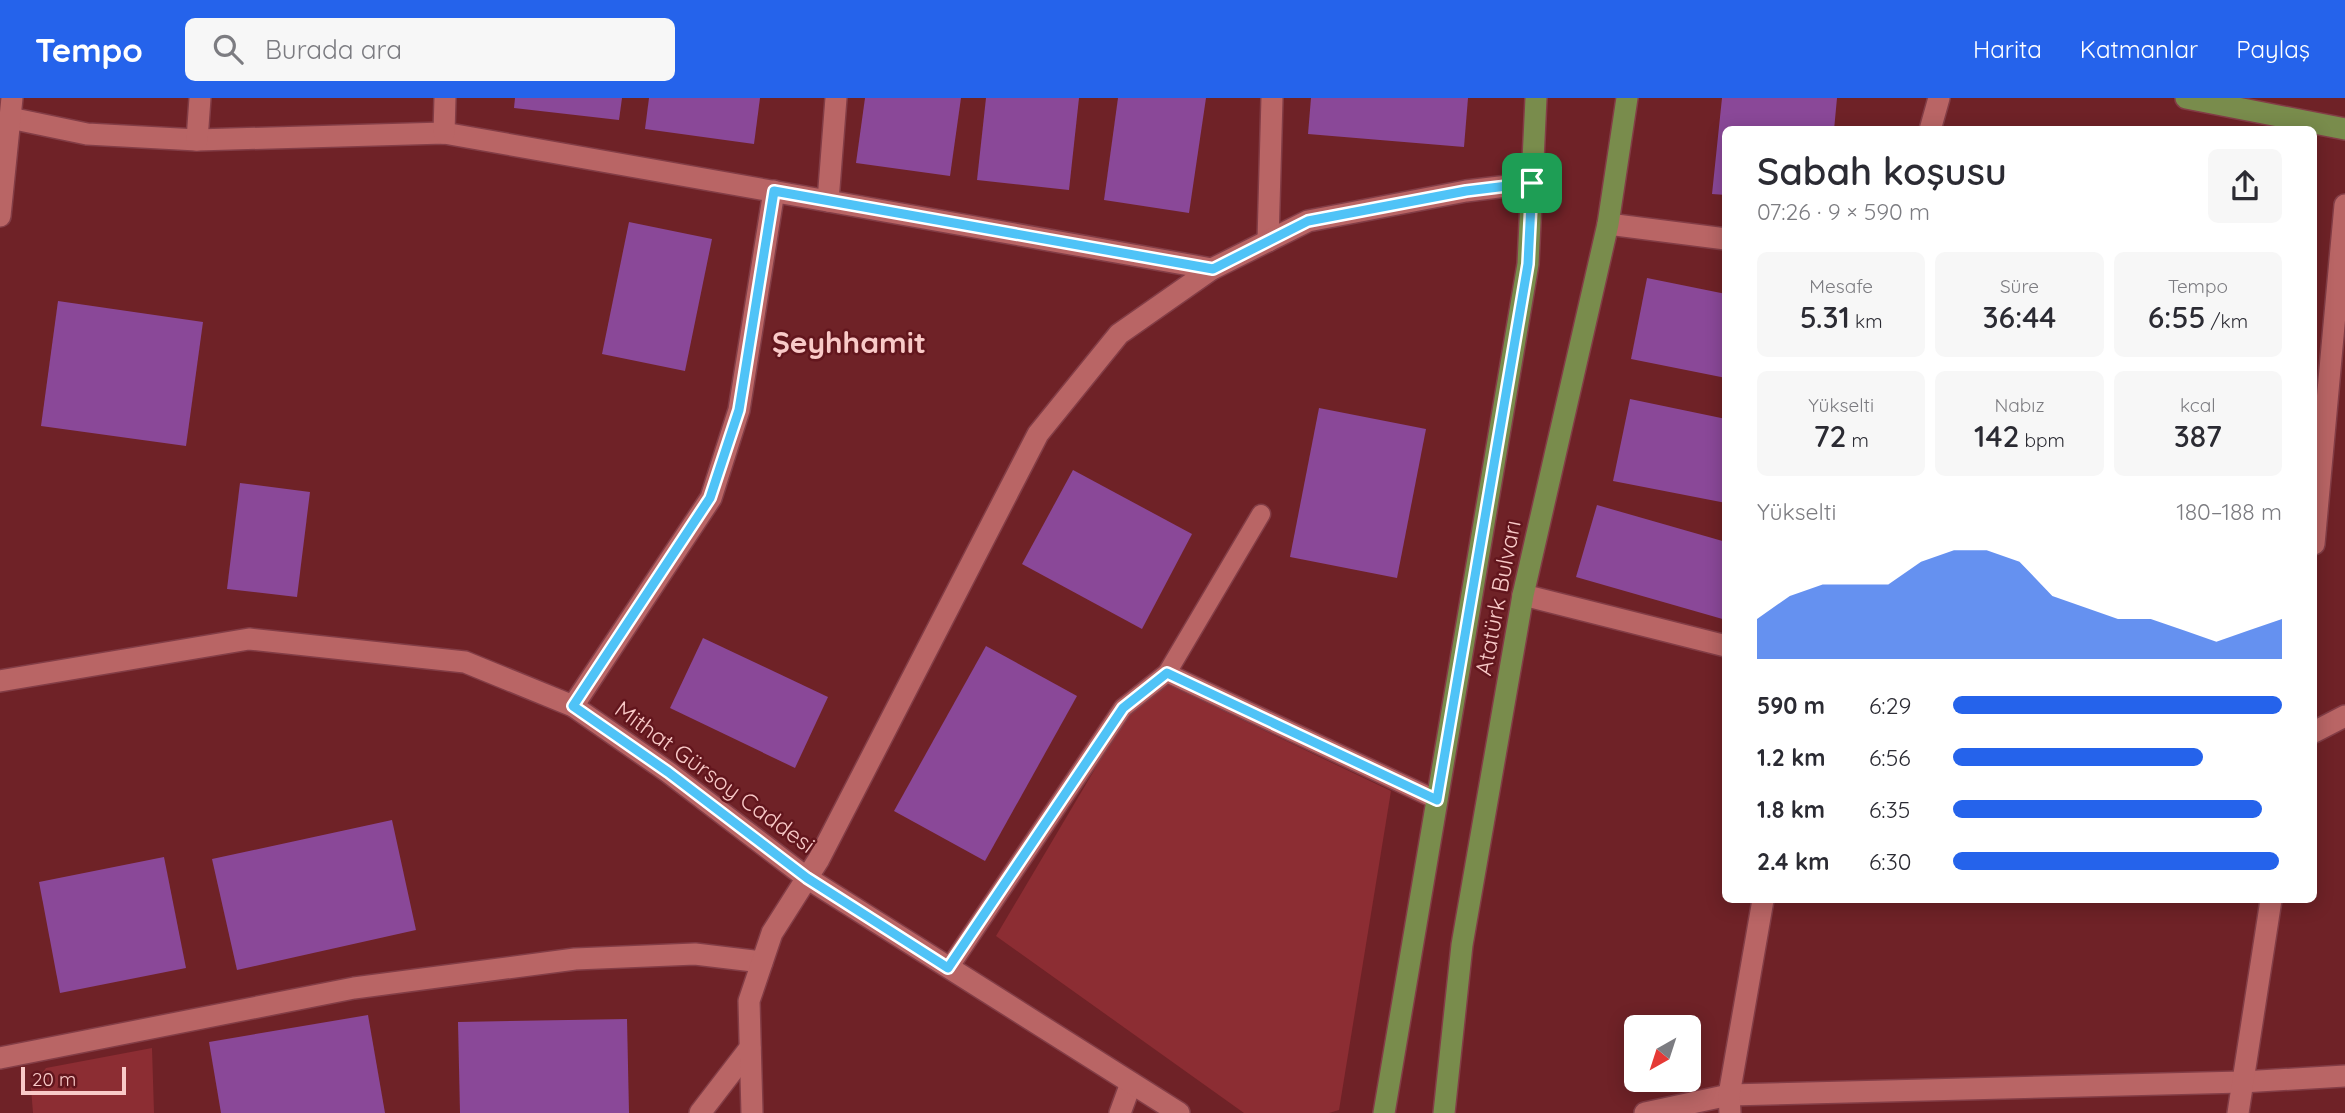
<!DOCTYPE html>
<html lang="tr">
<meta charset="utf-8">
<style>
:root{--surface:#fff;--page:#f7f7f7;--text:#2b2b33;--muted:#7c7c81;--accent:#2563eb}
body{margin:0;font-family:Quicksand,sans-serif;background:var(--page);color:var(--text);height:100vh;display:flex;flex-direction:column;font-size:26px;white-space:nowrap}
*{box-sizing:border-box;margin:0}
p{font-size:23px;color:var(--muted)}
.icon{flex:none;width:38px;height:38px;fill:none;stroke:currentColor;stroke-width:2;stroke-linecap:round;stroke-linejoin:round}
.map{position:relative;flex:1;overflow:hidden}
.sheet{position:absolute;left:1722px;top:28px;width:595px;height:777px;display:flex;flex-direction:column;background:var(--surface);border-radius:10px;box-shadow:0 4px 18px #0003}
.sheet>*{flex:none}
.needle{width:46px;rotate:219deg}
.tools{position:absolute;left:1624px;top:917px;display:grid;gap:14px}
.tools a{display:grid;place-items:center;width:77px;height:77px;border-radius:10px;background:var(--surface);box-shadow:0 4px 18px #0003;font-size:35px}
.scale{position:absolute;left:21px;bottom:18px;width:105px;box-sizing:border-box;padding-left:7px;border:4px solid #f9cac8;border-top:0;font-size:19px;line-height:24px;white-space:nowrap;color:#f9cac8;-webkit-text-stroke:5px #62161d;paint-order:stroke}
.pin{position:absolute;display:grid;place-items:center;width:60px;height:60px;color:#fff;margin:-30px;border-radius:14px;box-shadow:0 4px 10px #0006}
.round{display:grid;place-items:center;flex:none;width:74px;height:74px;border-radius:10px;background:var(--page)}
.headline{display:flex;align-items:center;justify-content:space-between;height:119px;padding:0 35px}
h1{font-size:38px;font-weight:600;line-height:52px}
.metrics{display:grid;grid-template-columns:repeat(3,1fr);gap:10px;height:119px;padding:7px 35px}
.metrics div{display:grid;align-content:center;border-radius:10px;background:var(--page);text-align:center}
.metrics b{font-size:30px;font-weight:600}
.metrics small{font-size:19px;font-weight:400}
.metrics p{font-size:19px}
.chart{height:196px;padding:14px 35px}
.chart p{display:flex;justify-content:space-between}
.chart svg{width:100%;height:126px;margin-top:7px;fill:var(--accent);opacity:.7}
ul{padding:0 35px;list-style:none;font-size:23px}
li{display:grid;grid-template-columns:112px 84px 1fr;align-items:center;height:52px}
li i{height:18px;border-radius:9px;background:var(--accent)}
header{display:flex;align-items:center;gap:42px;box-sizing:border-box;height:98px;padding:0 35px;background:var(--accent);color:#fff}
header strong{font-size:33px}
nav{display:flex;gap:38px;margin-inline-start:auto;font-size:24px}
.search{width:490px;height:63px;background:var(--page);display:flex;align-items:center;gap:18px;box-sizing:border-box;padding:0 24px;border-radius:10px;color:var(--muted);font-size:26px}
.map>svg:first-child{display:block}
.green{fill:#8c2d33}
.building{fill:#8a4898}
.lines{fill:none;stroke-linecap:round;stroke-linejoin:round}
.lane-casing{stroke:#833d46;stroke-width:21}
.street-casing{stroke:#833d46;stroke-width:24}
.secondary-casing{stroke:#833d46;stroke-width:24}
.primary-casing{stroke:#833d46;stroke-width:24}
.lane{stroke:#b96565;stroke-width:18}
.street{stroke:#b96565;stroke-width:21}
.secondary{stroke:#b96565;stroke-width:21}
.primary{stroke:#798c4c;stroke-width:21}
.route-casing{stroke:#fff;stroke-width:14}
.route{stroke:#4fc3f7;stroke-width:9}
.labels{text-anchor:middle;stroke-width:5;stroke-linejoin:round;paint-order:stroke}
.street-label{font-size:23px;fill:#f9cac8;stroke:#62161d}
.district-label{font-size:30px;font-weight:bold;fill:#f9cac8;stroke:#62161d}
</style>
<header>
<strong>Tempo</strong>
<div class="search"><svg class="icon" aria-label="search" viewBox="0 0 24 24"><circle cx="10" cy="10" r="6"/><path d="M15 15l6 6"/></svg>Burada ara</div>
<nav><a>Harita</a><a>Katmanlar</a><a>Paylaş</a></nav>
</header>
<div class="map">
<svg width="2345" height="1015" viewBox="0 0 2345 1015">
<rect width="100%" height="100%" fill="#6f2227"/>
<!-- green -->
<g class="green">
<path d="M1150,578L1391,693L1339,1012L1329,1015H1244L996,838Z"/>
<path d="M152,950L154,1015H33L31,990L46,970Z"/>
</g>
<!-- building -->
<g class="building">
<path d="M515,0H622L619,22L514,10Z"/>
<path d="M649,0H760L754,46L645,31Z"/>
<path d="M865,0H961L950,78L856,65Z"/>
<path d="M986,0H1079L1069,92L977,82Z"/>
<path d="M1118,0H1206L1189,115L1104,102Z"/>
<path d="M1311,0H1468L1464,49L1308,36Z"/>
<path d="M1722,0H1837L1834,32H1726V97L1712,96Z"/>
<path d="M629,124L712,141L685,273L602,256Z"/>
<path d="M1647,180L1726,196V280L1631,261Z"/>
<path d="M58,203L203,224L186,348L41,328Z"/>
<path d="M1630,301L1726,321V405L1613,383Z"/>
<path d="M1319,310L1426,331L1397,480L1290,459Z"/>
<path d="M1073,372L1192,436L1142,531L1022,466Z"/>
<path d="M240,385L310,394L297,499L227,491Z"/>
<path d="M1597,407L1726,444V522L1576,479Z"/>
<path d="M703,540L828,599L795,670L670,610Z"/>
<path d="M986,548L1077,598L985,763L894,713Z"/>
<path d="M392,722L416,832L237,872L212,761Z"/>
<path d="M164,759L186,870L60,895L39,784Z"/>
<path d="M368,917L385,1015H221L209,944Z"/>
<path d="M627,921L629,1015H460L458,924Z"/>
</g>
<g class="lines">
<!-- lane casing -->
<g class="lane-casing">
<g id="lane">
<path d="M1167,575L1437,702"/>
<path d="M949,870L1123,610L1167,575L1261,416"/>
</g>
</g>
<!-- street casing -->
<g class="street-casing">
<g id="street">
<path d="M10,20L87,36L197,42L444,35L1212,171"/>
<path d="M1930,32L1939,0"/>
<path d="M444,35L445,0"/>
<path d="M197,42L200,0"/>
<path d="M828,103L836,0"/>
<path d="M0,118L12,0"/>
<path d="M1608,126L1726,141"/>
<path d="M1268,143L1272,0"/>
<path d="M2314,446L2345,107"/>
<path d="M1523,497L1726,548"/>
<path d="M573,608L711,400L739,312L774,93"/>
<path d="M2314,634L2345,618"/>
<path d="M0,960L354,890L575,861L695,856L762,864"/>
<path d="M700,1015L750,950"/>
<path d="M1120,1015L1131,985"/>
<path d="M1645,1015L1729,997L2242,984L2345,978"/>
<path d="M1730,1015L1729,997L1763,802"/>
<path d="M2238,1015L2271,802"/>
</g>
</g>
<!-- secondary casing -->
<g class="secondary-casing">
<g id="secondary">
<path d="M0,583L249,541L465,564L573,608L668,674L807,780L1179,1015"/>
<path d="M752,1015L749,903L772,835L819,761L1038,336L1119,236L1212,171L1308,123L1466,93L1532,85"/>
</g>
</g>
<!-- primary casing -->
<g class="primary-casing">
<g id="primary">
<path d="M2186,0L2345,31"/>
<path d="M1384,1015L1528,166L1536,0"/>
<path d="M1444,1015L1462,847L1523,497L1608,126L1627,0"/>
</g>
</g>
<!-- lane -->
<use href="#lane" class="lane"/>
<!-- street -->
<use href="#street" class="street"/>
<!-- secondary -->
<use href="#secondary" class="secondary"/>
<!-- primary -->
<use href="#primary" class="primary"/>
</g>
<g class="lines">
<!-- route casing -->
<g class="route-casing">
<path id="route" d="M1532,85L1528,166L1437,702L1167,575L1123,610L948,870L807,780L668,674L573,608L710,400L739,312L774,93L1213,171L1308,123L1466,93Z"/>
</g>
<!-- route -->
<use href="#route" class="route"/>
</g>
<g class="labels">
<!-- street labels -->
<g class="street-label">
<text transform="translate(1498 500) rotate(-79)" y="8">Atatürk Bulvarı</text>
<text transform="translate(715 679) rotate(36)" y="8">Mithat Gürsoy Caddesi</text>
</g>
<!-- district labels -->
<g class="district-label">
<text x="849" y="255">Şeyhhamit</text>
</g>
</g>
</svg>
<div class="tools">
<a><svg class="needle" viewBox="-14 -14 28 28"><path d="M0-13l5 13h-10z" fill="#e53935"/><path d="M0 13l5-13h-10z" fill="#7c7c81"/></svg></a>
</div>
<div class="scale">20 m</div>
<div class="pin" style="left:1532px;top:85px;background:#1e9e55"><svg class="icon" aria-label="arrive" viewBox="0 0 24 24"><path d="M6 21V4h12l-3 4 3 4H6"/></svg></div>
<section class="sheet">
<div class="headline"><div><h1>Sabah koşusu</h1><p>07:26 · 9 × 590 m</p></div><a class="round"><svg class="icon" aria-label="share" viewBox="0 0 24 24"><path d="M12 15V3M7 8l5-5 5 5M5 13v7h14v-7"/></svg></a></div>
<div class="metrics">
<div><p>Mesafe</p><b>5.31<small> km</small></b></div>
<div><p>Süre</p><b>36:44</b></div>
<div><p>Tempo</p><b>6:55<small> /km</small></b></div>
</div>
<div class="metrics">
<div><p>Yükselti</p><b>72<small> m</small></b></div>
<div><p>Nabız</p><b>142<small> bpm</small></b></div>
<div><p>kcal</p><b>387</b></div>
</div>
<div class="chart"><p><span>Yükselti</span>180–188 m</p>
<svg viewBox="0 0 160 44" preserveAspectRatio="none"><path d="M0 44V30L10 22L20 18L30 18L40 18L50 10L60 6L70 6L80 10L90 22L100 26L110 30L120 30L130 34L140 38L150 34L160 30V44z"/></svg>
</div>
<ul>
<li><b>590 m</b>6:29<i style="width:100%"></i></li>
<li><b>1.2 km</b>6:56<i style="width:76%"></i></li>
<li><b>1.8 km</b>6:35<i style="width:94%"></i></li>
<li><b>2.4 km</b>6:30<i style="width:99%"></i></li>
</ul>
</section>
</div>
